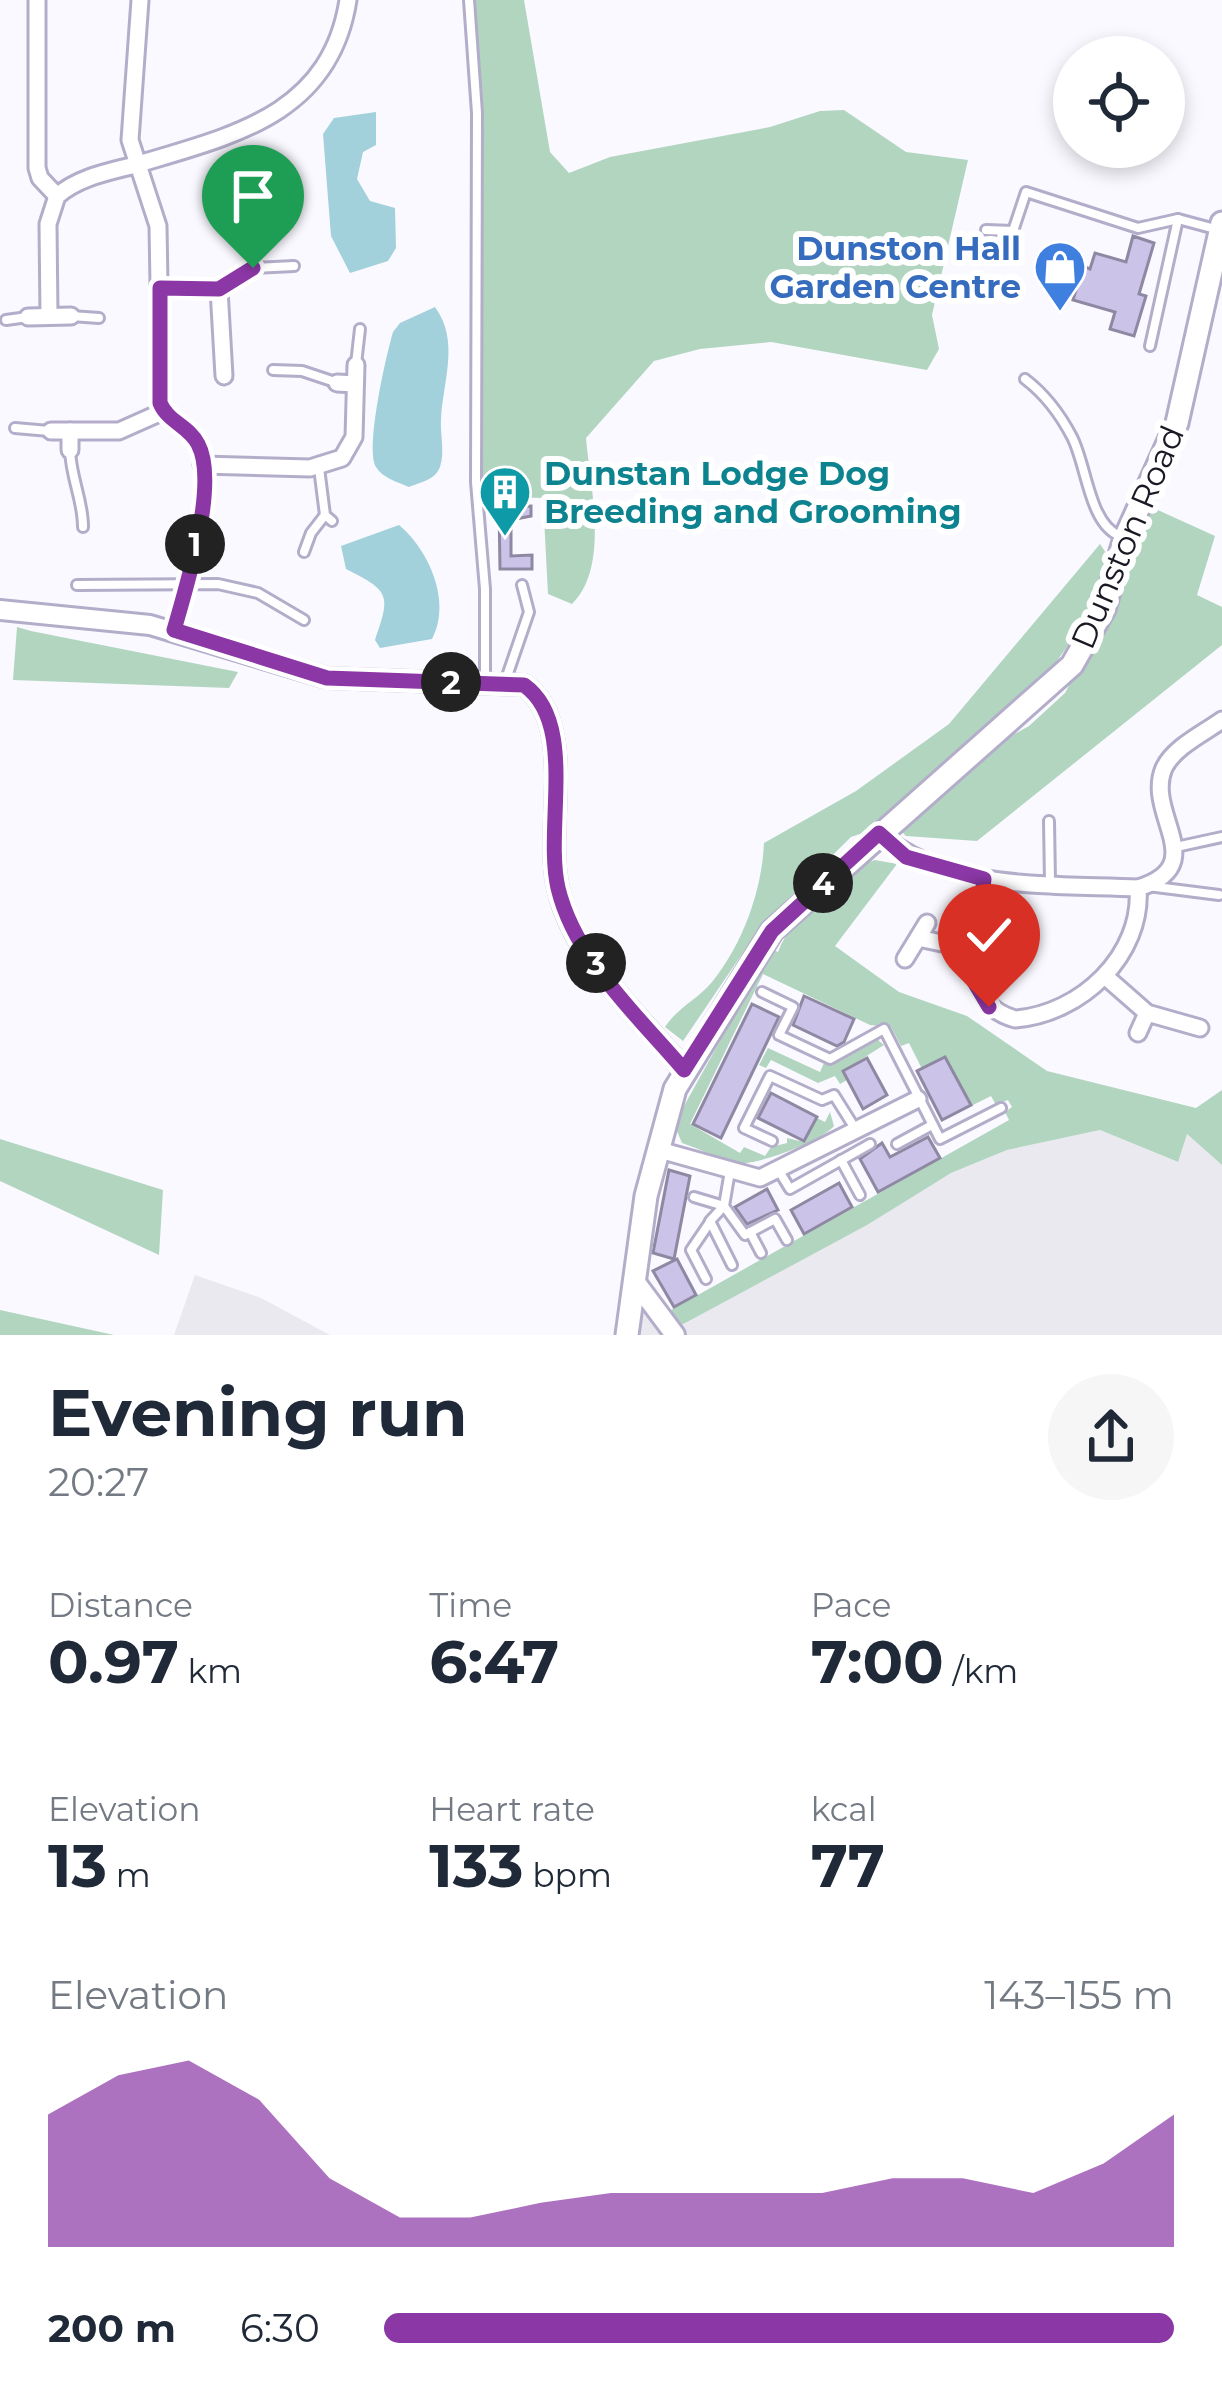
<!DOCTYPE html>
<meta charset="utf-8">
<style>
:root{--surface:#fff;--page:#f6f6f7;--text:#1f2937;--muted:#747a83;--accent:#8b37a5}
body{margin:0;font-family:Montserrat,sans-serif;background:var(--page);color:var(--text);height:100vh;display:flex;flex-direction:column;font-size:45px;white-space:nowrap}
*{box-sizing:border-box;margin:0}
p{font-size:39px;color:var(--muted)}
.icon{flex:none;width:66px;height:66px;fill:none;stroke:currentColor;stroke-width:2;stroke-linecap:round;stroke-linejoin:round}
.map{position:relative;height:1335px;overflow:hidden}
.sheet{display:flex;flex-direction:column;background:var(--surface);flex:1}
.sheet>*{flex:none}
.controls{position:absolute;left:1053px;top:36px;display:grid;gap:24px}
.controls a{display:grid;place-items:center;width:132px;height:132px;border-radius:50%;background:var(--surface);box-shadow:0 6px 18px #0003;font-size:60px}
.pin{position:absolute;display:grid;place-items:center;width:102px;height:102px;color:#fff;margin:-123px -51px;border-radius:50% 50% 50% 0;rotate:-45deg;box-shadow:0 0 12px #0007}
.pin .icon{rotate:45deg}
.km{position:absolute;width:60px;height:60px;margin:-30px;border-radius:50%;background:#222;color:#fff;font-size:33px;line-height:60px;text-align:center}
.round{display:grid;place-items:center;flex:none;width:126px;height:126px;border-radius:63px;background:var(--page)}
.head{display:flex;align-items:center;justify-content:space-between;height:204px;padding:0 48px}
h1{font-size:66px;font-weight:700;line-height:90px}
.stats{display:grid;grid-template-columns:repeat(3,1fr);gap:18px;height:204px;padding:12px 48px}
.stats div{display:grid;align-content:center}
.stats b{font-size:60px;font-weight:700}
.stats small{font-size:33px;font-weight:400}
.stats p{font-size:33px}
.chart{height:336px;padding:24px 48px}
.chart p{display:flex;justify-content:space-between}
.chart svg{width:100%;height:216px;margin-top:12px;fill:var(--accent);opacity:.7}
ul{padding:0 48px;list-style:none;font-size:39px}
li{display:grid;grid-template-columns:192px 144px 1fr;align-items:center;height:90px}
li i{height:30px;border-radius:15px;background:var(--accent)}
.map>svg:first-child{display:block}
.built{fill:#eae9f0}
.green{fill:#b2d5c0}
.water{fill:#a2d0db}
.building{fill:#ccc4e8;stroke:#8e88a3;stroke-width:3}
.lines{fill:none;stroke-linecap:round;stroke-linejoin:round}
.service-casing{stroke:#b4adca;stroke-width:14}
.minor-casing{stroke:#b4adca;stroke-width:21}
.tertiary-casing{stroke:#b4adca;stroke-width:24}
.secondary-casing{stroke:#b4adca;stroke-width:27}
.service{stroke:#fff;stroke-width:8}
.minor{stroke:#fff;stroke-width:15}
.tertiary{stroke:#fff;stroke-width:18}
.secondary{stroke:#fff;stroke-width:21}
.route-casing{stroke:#fff;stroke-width:24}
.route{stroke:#8b37a5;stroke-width:15}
.labels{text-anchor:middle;stroke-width:12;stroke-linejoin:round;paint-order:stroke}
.shop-label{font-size:33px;font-weight:bold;fill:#366cbe;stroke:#fff;text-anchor:end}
.culture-label{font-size:33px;font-weight:bold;fill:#0d838f;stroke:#fff;text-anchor:start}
.street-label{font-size:33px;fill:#1a1822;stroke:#fff}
</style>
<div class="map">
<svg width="1222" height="1335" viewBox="0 0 1222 1335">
<rect width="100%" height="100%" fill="#faf9ff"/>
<!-- built -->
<g class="built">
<path d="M1100,1130L1177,1162L1186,1133L1222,1165V1335H625L646,1307L677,1328L951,1173L1007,1150Z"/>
<path d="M195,1275L261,1298L330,1335H174Z"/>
</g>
<!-- green -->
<g class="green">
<path d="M472,0H524L550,152L569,173L610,157L770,127L820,111L844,110L906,152L968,160L932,315L939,349L927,370L771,342L700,349L654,361L586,438C590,486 610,567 572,604L548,594L543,498L474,496L482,157Z"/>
<path d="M1149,506L1215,536L1197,595L1222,607V645L977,841L906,836L899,829L984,751L1029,726L1065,693L1106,616Z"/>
<path d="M1100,544L1108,556C1074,689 960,750 863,833L851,837L761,926L683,1041L665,1027C678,1007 697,1000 712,982C743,944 762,890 764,843L856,791L949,724Z"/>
<path d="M17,627L31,631L238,672L229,688L13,680Z"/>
<path d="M875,860L897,864L835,946L899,992L967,1016L1047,1071L1196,1108L1222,1090V1165L1187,1134L1178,1162L1100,1130L1007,1150L951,1173L867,1225L676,1328L666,1313L1009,1120L1005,1112L1012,1107L1008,1100L996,1105L991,1096L971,1106L946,1057L922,1069L909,1043L901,1046L891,1027L870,1025L763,974L690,1124L740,1153L744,1147L765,1156L771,1147L787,1143V1138L804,1142L817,1118L825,1122L830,1112L834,1126C822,1141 756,1166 737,1163C719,1159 700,1149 682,1143L674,1124L771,949L778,952C793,914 836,872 875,860Z"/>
<path d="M877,1039L884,1045L843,1071L847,1080L840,1084L835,1076L818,1083L771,1060L766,1068L759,1065L768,1048L820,1072L824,1063L831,1065Z"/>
<path d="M0,1139L163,1190L159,1255L0,1181Z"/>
<path d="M0,1310L114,1335H0Z"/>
</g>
<!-- water -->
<g class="water">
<path d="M376,112V145L363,152L357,179L370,201L395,208L396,248L388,261L350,273L331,236L323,134L334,118Z"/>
<path d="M435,307C460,341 443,381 441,419C440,434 445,452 440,467C435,480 421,482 409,487C398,482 382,478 376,467C365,448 386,356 393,332L400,323Z"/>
<path d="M399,525C429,550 452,602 432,639L380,648L375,640C391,595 390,591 346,569L341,546Z"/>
</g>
<!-- building -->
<g class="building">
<path d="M1133,236L1154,243L1139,294L1146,296L1134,336L1110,329L1115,312L1073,300L1083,266L1090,269L1095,253L1126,262Z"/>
<path d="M531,506V516L511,520V556L532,555V569H500L499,507Z"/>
<path d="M804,996L854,1019L844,1042L837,1046L793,1025Z"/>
<path d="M752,1004L779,1017L721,1138L693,1124Z"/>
<path d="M945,1057L971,1105L942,1120L917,1071Z"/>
<path d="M867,1058L887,1095L863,1109L843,1071Z"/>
<path d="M771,1093L817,1117L804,1141L758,1118Z"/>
<path d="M928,1137L940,1158L878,1192L860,1159L882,1143L890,1157Z"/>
<path d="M669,1170L690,1176L674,1259L653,1253Z"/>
<path d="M839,1183L852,1207L804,1234L791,1210Z"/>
<path d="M767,1189L778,1210L747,1224L735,1207Z"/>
<path d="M677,1259L696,1295L674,1307L653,1271Z"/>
</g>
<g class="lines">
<!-- service casing -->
<g class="service-casing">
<g id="service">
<path d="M469,0L477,113L476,482L485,589V681"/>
<path d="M986,230L1013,231L1026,192L1138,228L1178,219L1219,230"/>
<path d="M219,289L253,268L294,266"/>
<path d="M71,316L99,318"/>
<path d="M6,320L28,317"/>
<path d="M1150,346L1178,219"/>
<path d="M356,364L360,329"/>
<path d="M273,370L302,371L335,382"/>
<path d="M1025,379C1046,395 1060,414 1072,437C1087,466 1089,524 1120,536"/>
<path d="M15,428L49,431"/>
<path d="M70,450C71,479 83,499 83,527"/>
<path d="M319,468L325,515L332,521"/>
<path d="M304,552L311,533L325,515"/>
<path d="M77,585L218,584L258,593L304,620"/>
<path d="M505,682L529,612L522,585"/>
<path d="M1049,821L1050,882"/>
<path d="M1176,847L1222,837"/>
<path d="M1148,886L1219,895"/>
<path d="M762,992L793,1007L779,1035L830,1059L884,1029L940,1139L1001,1108"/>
<path d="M772,1141L744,1128L770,1076L822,1100L834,1095L856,1130"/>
<path d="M897,1144L932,1125"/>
<path d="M841,1160L860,1195"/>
<path d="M730,1171L724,1206L745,1235L775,1219L787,1240"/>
<path d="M779,1171L790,1189L870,1144"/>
<path d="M694,1197L724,1206L710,1221L732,1265"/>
<path d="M750,1232L761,1253"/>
<path d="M706,1279L691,1250L710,1222"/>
</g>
</g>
<!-- minor casing -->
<g class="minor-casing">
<g id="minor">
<path d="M37,0V168L40,178L57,196"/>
<path d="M140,0L130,140L158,226L161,402C169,424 196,429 202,452C214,503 188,581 174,630"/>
<path d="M160,288L219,289L224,376"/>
<path d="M49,316L48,224L57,196C79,177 108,172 135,165C231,136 330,116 348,0"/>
<path d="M28,317L71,316"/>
<path d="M337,383L355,384"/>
<path d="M51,431H119L164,411"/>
<path d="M70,450V431"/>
<path d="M202,465L310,468L342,458L354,437L356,365"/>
<path d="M879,833C946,892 1053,884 1138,888C1213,865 1144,814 1164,768C1174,747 1204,733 1222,720"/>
<path d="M984,879C978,928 952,1001 1015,1019C1081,1014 1143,955 1138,888"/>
<path d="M918,938L975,950"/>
<path d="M905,959L927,923"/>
<path d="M1106,977L1147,1013L1200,1028"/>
<path d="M1138,1033L1147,1013"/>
<path d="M656,1149L760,1178L918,1099"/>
</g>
</g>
<!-- tertiary casing -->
<g class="tertiary-casing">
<g id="tertiary">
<path d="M0,610L150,625L327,678L524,685C578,723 544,828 558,888C574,959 639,1016 684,1070"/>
<path d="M634,1280L675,1335"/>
</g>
</g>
<!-- secondary casing -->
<g class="secondary-casing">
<path id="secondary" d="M627,1335L646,1196L675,1089L772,931L1072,665L1104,609L1125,538L1177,423L1222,223"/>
</g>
<!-- service -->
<use href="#service" class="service"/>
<!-- minor -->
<use href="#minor" class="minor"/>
<!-- tertiary -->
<use href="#tertiary" class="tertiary"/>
<!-- secondary -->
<use href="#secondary" class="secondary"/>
</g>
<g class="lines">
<!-- route casing -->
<g class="route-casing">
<path id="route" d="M253,268L219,289L160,288V403C168,422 189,426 198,444C219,483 186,588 174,630L327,678L524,685C578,723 544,827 558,888C575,959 638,1016 684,1070L772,931L879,833L906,857L984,879L973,980L989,1007"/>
</g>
<!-- route -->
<use href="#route" class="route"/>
</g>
<!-- icons -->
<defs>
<g id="shop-pin" transform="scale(2.7)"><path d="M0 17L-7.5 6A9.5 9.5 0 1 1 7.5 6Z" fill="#3f7fe0" stroke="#fff"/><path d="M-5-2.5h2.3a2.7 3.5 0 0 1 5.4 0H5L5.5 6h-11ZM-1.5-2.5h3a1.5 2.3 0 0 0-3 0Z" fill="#fff"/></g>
<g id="building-pin" transform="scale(2.7)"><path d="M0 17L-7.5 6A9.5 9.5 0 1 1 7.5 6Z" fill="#0f9aa8" stroke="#fff"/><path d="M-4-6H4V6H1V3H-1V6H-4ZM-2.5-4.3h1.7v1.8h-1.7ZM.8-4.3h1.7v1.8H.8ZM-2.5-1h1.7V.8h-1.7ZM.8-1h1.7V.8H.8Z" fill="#fff"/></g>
</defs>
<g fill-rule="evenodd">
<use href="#shop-pin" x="1060" y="267"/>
<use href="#building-pin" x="505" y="492"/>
</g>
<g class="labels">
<!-- shop labels -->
<g class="shop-label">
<text x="1021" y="260">Dunston Hall<tspan x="1021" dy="38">Garden Centre</tspan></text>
</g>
<!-- culture labels -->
<g class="culture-label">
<text x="544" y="485">Dunstan Lodge Dog<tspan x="544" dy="38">Breeding and Grooming</tspan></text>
</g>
<!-- street labels -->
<g class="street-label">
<text transform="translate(1127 537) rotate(-67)" y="12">Dunston Road</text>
</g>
</g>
</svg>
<div class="controls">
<a><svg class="icon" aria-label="locate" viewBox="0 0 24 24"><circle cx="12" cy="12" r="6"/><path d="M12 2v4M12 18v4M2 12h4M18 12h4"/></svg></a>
</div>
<div class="pin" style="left:253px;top:268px;background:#1e9e55"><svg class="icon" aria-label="arrive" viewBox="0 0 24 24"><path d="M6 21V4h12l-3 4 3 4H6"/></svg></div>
<div class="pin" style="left:989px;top:1007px;background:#d93025"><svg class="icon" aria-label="check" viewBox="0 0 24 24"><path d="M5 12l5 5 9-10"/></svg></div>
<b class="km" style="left:195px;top:544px">1</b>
<b class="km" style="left:451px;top:682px">2</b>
<b class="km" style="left:596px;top:963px">3</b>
<b class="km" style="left:823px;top:883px">4</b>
</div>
<section class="sheet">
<div class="head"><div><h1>Evening run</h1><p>20:27</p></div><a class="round"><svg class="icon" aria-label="share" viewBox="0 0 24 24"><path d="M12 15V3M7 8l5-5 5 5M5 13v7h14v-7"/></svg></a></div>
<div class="stats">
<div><p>Distance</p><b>0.97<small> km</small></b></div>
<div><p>Time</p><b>6:47</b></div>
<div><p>Pace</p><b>7:00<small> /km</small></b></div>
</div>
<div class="stats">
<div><p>Elevation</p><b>13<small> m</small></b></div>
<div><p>Heart rate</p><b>133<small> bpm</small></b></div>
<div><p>kcal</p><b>77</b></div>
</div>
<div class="chart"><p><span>Elevation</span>143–155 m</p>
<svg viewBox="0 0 160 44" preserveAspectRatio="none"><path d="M0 44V17L10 9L20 6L30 14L40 30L50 38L60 38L70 35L80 33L90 33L100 33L110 33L120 30L130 30L140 33L150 27L160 17V44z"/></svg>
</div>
<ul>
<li><b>200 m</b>6:30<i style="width:100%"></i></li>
</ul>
</section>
